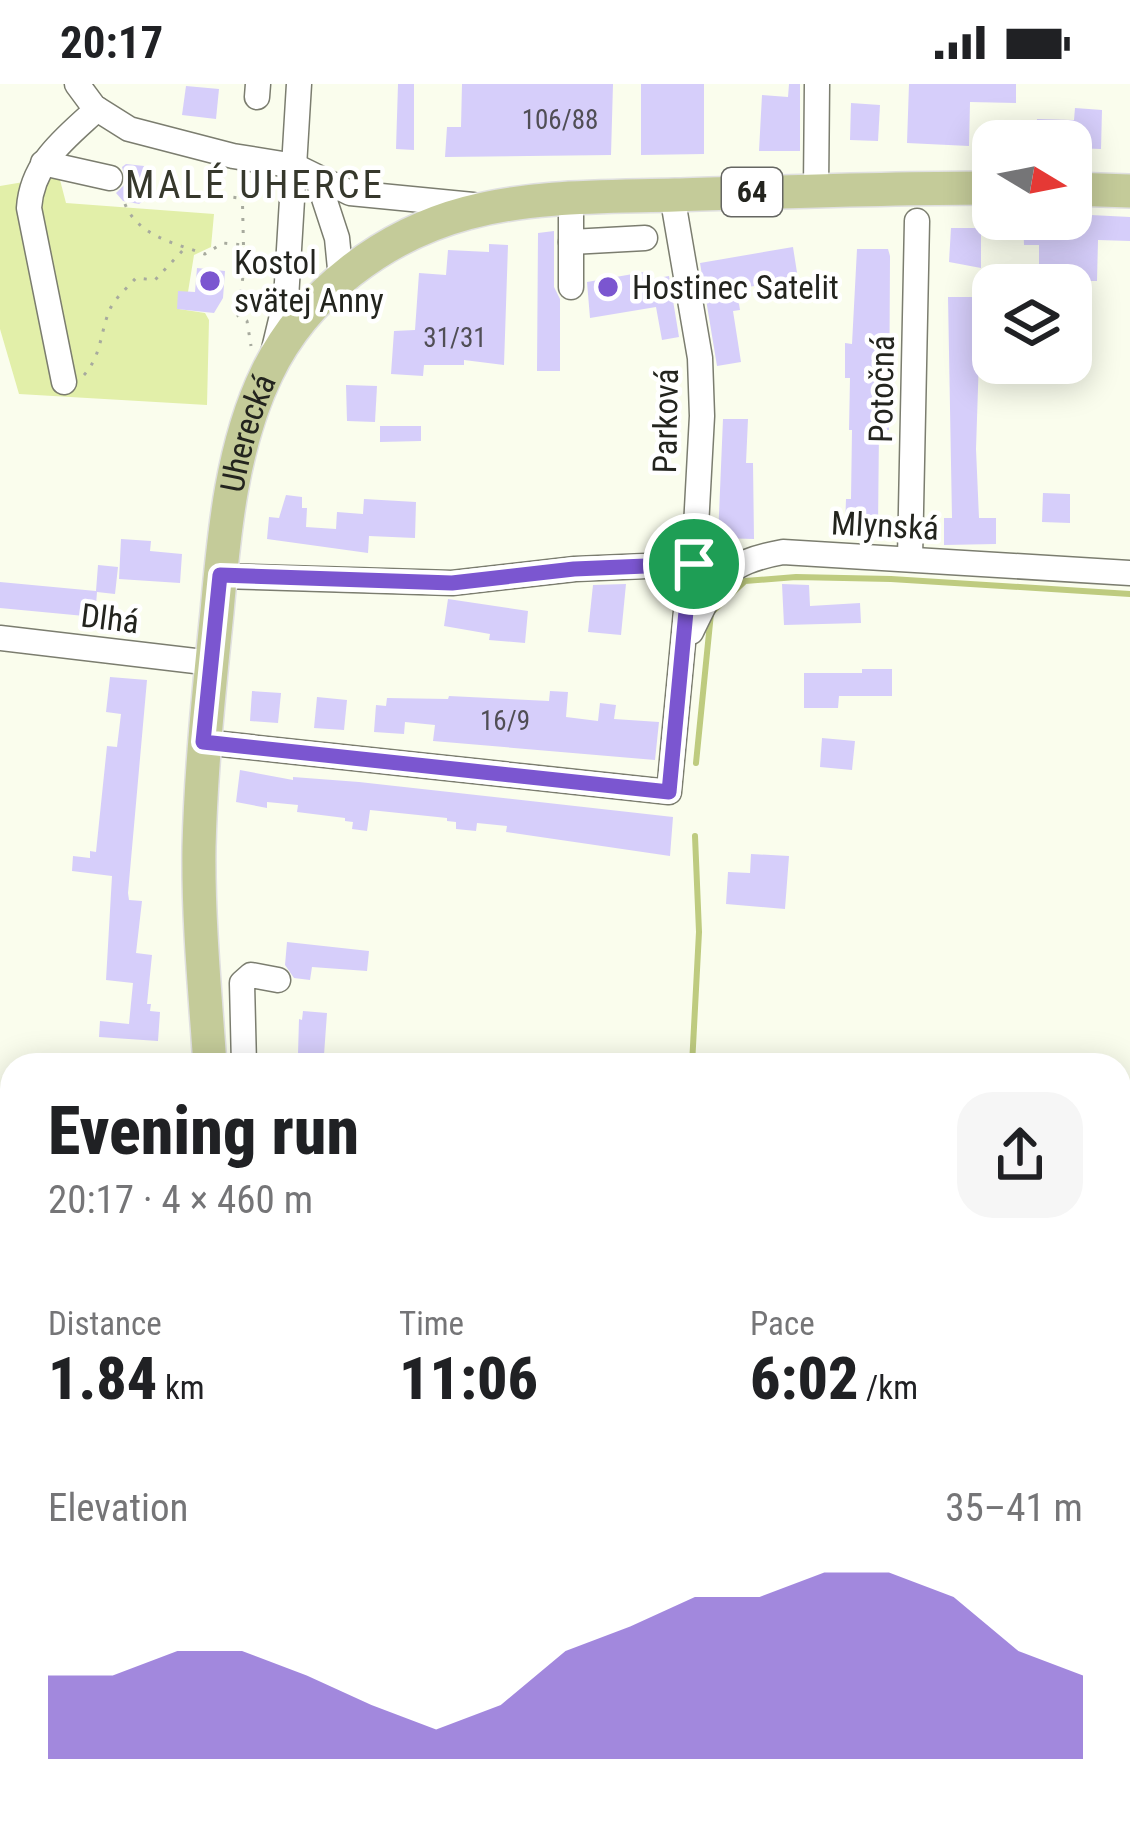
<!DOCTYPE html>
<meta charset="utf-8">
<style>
:root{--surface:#fff;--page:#f6f6f6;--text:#202124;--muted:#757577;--accent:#7b56d0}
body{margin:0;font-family:"Roboto Condensed",sans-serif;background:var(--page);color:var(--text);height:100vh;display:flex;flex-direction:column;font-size:45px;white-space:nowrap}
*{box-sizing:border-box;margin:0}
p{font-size:39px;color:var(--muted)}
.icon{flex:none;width:66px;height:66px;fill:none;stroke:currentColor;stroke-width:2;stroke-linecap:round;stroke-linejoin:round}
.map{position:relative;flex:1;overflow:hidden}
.side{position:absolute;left:0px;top:969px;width:1131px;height:771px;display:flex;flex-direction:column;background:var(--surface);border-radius:36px 36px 0 0;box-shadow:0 6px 30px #0003}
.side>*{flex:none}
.needle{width:78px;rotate:100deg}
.buttons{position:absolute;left:972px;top:36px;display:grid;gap:24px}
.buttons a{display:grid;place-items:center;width:120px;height:120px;border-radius:24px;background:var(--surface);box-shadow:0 6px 30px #0003;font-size:60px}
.pin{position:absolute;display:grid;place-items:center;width:102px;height:102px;color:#fff;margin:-51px;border:6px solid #fff;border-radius:50%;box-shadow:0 3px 12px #0007}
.round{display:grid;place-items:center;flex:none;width:126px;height:126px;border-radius:36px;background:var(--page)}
.headline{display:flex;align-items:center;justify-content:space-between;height:204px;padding:0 48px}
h1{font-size:66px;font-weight:800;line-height:90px}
.metrics{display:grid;grid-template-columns:repeat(3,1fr);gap:18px;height:204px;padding:12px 48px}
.metrics div{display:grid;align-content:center}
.metrics b{font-size:60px;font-weight:800}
.metrics small{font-size:33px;font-weight:400}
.metrics p{font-size:33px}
.chart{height:336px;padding:24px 48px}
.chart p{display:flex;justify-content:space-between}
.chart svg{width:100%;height:216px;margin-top:12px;fill:var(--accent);opacity:.7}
.status{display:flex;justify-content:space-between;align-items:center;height:84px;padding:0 60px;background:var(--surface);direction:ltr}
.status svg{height:33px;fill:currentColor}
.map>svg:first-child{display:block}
.green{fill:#e2efa9}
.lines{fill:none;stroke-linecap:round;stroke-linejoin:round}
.stream{stroke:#becb7f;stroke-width:6}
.building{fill:#d6cefa}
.minor-casing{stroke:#7b7d6f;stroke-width:27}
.major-casing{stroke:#e0e0e0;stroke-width:36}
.path{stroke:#a7aa9e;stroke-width:3;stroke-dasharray:3 9;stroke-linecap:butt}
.minor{stroke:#fff;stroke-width:24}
.major{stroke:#c4cb99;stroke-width:33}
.route-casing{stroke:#fff;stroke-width:24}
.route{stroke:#7b56d0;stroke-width:15}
.poi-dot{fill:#7b56d0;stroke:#fff;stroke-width:4.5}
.labels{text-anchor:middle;stroke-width:9;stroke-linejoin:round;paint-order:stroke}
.number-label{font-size:27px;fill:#504e55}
.shield{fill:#fff;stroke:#656662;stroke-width:3}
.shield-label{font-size:30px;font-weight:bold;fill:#23241e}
.poi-label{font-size:33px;fill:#23241e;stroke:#fff;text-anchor:start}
.street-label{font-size:33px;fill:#23241e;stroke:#fff}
.quarter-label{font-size:39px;letter-spacing:3px;fill:#36382c;stroke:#fff}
</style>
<div class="status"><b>20:17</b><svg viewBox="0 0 49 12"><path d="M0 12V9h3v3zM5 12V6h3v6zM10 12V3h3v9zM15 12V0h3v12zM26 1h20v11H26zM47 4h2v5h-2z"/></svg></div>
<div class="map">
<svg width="1130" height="1739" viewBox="0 0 1130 1739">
<rect width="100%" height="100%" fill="#fafded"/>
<!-- green -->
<path class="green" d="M59,92L66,119L214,130L211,163L194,171L188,208L179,225L205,229L209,236L207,321L19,310L0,245V102Z"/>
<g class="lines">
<!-- stream -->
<g class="stream">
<path d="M696,679L711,529L745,497L796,493L891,495L1130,510"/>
<path d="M692,981L699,848L695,752"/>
<path d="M787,1728L790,1739"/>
</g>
</g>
<!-- building -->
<g class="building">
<path d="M398,0H414V66L396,65Z"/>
<path d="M462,0H613L611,71L445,73L447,43H461Z"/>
<path d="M641,0H704V70L641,71Z"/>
<path d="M789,0H800V67H759L762,11L788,13Z"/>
<path d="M909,0H1016V19L970,18L969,62L907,59Z"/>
<path d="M186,2L219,5L216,35L182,31Z"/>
<path d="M851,19L880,21L878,57L850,56Z"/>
<path d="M1075,24L1102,26L1101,65L1073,64V57H1036L1037,35L1074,36Z"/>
<path d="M126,80L144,82L153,94L151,111L139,120L123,117L116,109L126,99L122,83Z"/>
<path d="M1071,130L1130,133V157L1098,156L1097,197H1076V187L1039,186V161H1024L1023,135H1071Z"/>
<path d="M951,144H981V184L949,178Z"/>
<path d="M554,147V203L560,215V287H537L538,149Z"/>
<path d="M489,160L508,161L504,281L464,276V281H424L423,292L391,290L394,247L415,246L419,189L446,191L448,166L489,168Z"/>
<path d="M793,163L798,195L742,204L744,213L738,214L740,226L733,227L741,278L717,282L700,179Z"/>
<path d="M857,165H888L890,172L889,346H879L878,444H845L846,415H851L852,346H849L850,294H845V259L852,260Z"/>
<path d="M197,184L225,187L223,214L214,229L177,225L178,207L195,208Z"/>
<path d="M650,187L652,195L669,192L679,253L662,256L656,223L590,234L587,198Z"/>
<path d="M948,213H981L976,365L979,434H996V460L944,461V434H952Z"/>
<path d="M346,301L377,302L375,338L347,337Z"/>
<path d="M723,335H748L746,379H753L754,455L718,454Z"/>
<path d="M380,342H421V357L380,358Z"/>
<path d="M1043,409L1070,410V439L1042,438Z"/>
<path d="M286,411L302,413V424H307L306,443L336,445L337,428L363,430L364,415L416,418L415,454L369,452L368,469L267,455L269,433L279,434Z"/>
<path d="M121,455L151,457L150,467L182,470L180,499L119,495Z"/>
<path d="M98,481L118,483L115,510L97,508L95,533L0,524V498L96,507Z"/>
<path d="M626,500L621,551L588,548L593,501Z"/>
<path d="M782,500L809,501L810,522L860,519L861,539L784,541Z"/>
<path d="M448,515L528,527L525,559L489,556L490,550L444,542Z"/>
<path d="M862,585H892V612H839L838,624H804V589H862Z"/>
<path d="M110,593L147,596L128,809L129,816L142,817L136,869L152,871L147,920H151L150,927L160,928L158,957L99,953L100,937L129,940L133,899L106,896L112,792L72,787L73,772L90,774V767L96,768L107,662L117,663L121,630L106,628Z"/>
<path d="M252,607L281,609L278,639L250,637Z"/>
<path d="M550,607L568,608L566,633L598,637L600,619L616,621L614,635L659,638L655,676L433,657L435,641L405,638L404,650L374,648L376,621L386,622L387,614L448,615L449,612L549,617Z"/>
<path d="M317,613L347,616L344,646L314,644Z"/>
<path d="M822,654L855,657L852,686L820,683Z"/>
<path d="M240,686L293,696V693L359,698L673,733L670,772L506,748L507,742L477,739L476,747L456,745V738L447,737V734L370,726L367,747L352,745L353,738L345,737V734L297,728L298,721L267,718V724L236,718Z"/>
<path d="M751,770L789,772L785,825L726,820L728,788L750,789Z"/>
<path d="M287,858L369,867L367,887L312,883L310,896L294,894L285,881Z"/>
<path d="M303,927L327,929L324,971L298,970L299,935L302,936Z"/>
</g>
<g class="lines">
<!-- minor casing -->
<g class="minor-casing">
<g id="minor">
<path d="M77,0L94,23L129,45L233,72L295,82L350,109L473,121"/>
<path d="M257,13L258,0"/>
<path d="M43,79L110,94"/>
<path d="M318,96L337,154L341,195"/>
<path d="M816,105L817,0"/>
<path d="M571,158L645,154"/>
<path d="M571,203V114"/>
<path d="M274,265L286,215L299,0"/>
<path d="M64,298L29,124C32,78 66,54 97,25"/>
<path d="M910,474L917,137"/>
<path d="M220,492L452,499L575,485L694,480"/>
<path d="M691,548C716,496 723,479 783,468L1130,489"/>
<path d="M0,554L212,579"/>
<path d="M203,658L669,708L688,506L694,480L702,332L700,274L672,111"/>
<path d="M244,981L242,899L251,891L278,896"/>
<path d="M0,1084L12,1085"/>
<path d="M338,1728L340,1739"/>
</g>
</g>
<!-- major casing -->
<g class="major-casing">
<g id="major">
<path d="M1071,105L1130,107"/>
<path id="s1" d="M210,981C205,909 198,835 199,763C201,684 209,606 217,528C224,448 232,361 267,289C305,210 384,151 467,129C535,111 606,113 675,111C781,108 887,104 993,104"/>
<path d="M293,1728L295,1739"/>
</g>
</g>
<!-- path -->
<g class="path">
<path d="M242,98L244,184L238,232L247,237L251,262"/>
<path d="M162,104L239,114"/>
<path d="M125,120C138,152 174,159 205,170L223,159L243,161"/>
<path d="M84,291C102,271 100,248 110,225C116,213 127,204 136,194L155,196L186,163"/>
<path d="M112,1739L151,1728"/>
</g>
<!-- minor -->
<use href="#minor" class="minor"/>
<!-- major -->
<use href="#major" class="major"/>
</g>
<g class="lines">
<!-- route casing -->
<g class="route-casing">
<path id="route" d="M694,480L688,506L669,708L203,658L220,491L452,499L574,485Z"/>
</g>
<!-- route -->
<use href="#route" class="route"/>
</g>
<!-- markers -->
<g class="poi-dot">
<circle cx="210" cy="197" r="12"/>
<circle cx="608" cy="203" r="12"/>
</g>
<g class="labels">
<!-- number labels -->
<g class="number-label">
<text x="560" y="45">106/88</text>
<text x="455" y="263">31/31</text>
<text x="505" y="646">16/9</text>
</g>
<!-- shield labels -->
<rect class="shield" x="722" y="84" width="60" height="48" rx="9"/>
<g class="shield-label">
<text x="752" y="118">64</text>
</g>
<!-- poi labels -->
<g class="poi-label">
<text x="234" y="190">Kostol<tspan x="234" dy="38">svätej Anny</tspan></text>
<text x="632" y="215">Hostinec Satelit</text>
</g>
<!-- street labels -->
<g class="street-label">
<text transform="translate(881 305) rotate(-89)" y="12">Potočná</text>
<text transform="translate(665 337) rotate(-89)" y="12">Parková</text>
<text dy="12" stroke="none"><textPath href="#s1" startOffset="636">Uherecká</textPath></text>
<text transform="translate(885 441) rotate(3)" y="12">Mlynská</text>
<text transform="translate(110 534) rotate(7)" y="12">Dlhá</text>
</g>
<!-- quarter labels -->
<g class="quarter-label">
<text x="255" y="114">MALÉ UHERCE</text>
</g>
</g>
</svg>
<div class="buttons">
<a><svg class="needle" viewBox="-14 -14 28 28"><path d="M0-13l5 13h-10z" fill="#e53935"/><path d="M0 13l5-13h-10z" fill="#757577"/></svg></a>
<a><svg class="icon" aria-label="layers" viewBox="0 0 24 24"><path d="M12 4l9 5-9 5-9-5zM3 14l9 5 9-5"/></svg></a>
</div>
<div class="pin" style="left:694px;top:480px;background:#1e9e55"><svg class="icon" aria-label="arrive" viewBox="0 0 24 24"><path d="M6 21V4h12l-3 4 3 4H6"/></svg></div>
<section class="side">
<div class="headline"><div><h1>Evening run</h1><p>20:17 · 4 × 460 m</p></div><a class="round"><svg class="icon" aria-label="share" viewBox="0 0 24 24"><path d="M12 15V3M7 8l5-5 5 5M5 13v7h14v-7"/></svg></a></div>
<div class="metrics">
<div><p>Distance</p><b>1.84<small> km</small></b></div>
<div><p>Time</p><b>11:06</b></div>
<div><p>Pace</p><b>6:02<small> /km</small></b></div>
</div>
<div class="chart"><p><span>Elevation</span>35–41 m</p>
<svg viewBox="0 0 160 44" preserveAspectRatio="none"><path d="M0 44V27L10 27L20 22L30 22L40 27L50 33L60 38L70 33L80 22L90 17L100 11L110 11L120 6L130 6L140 11L150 22L160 27V44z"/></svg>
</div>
</section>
</div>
